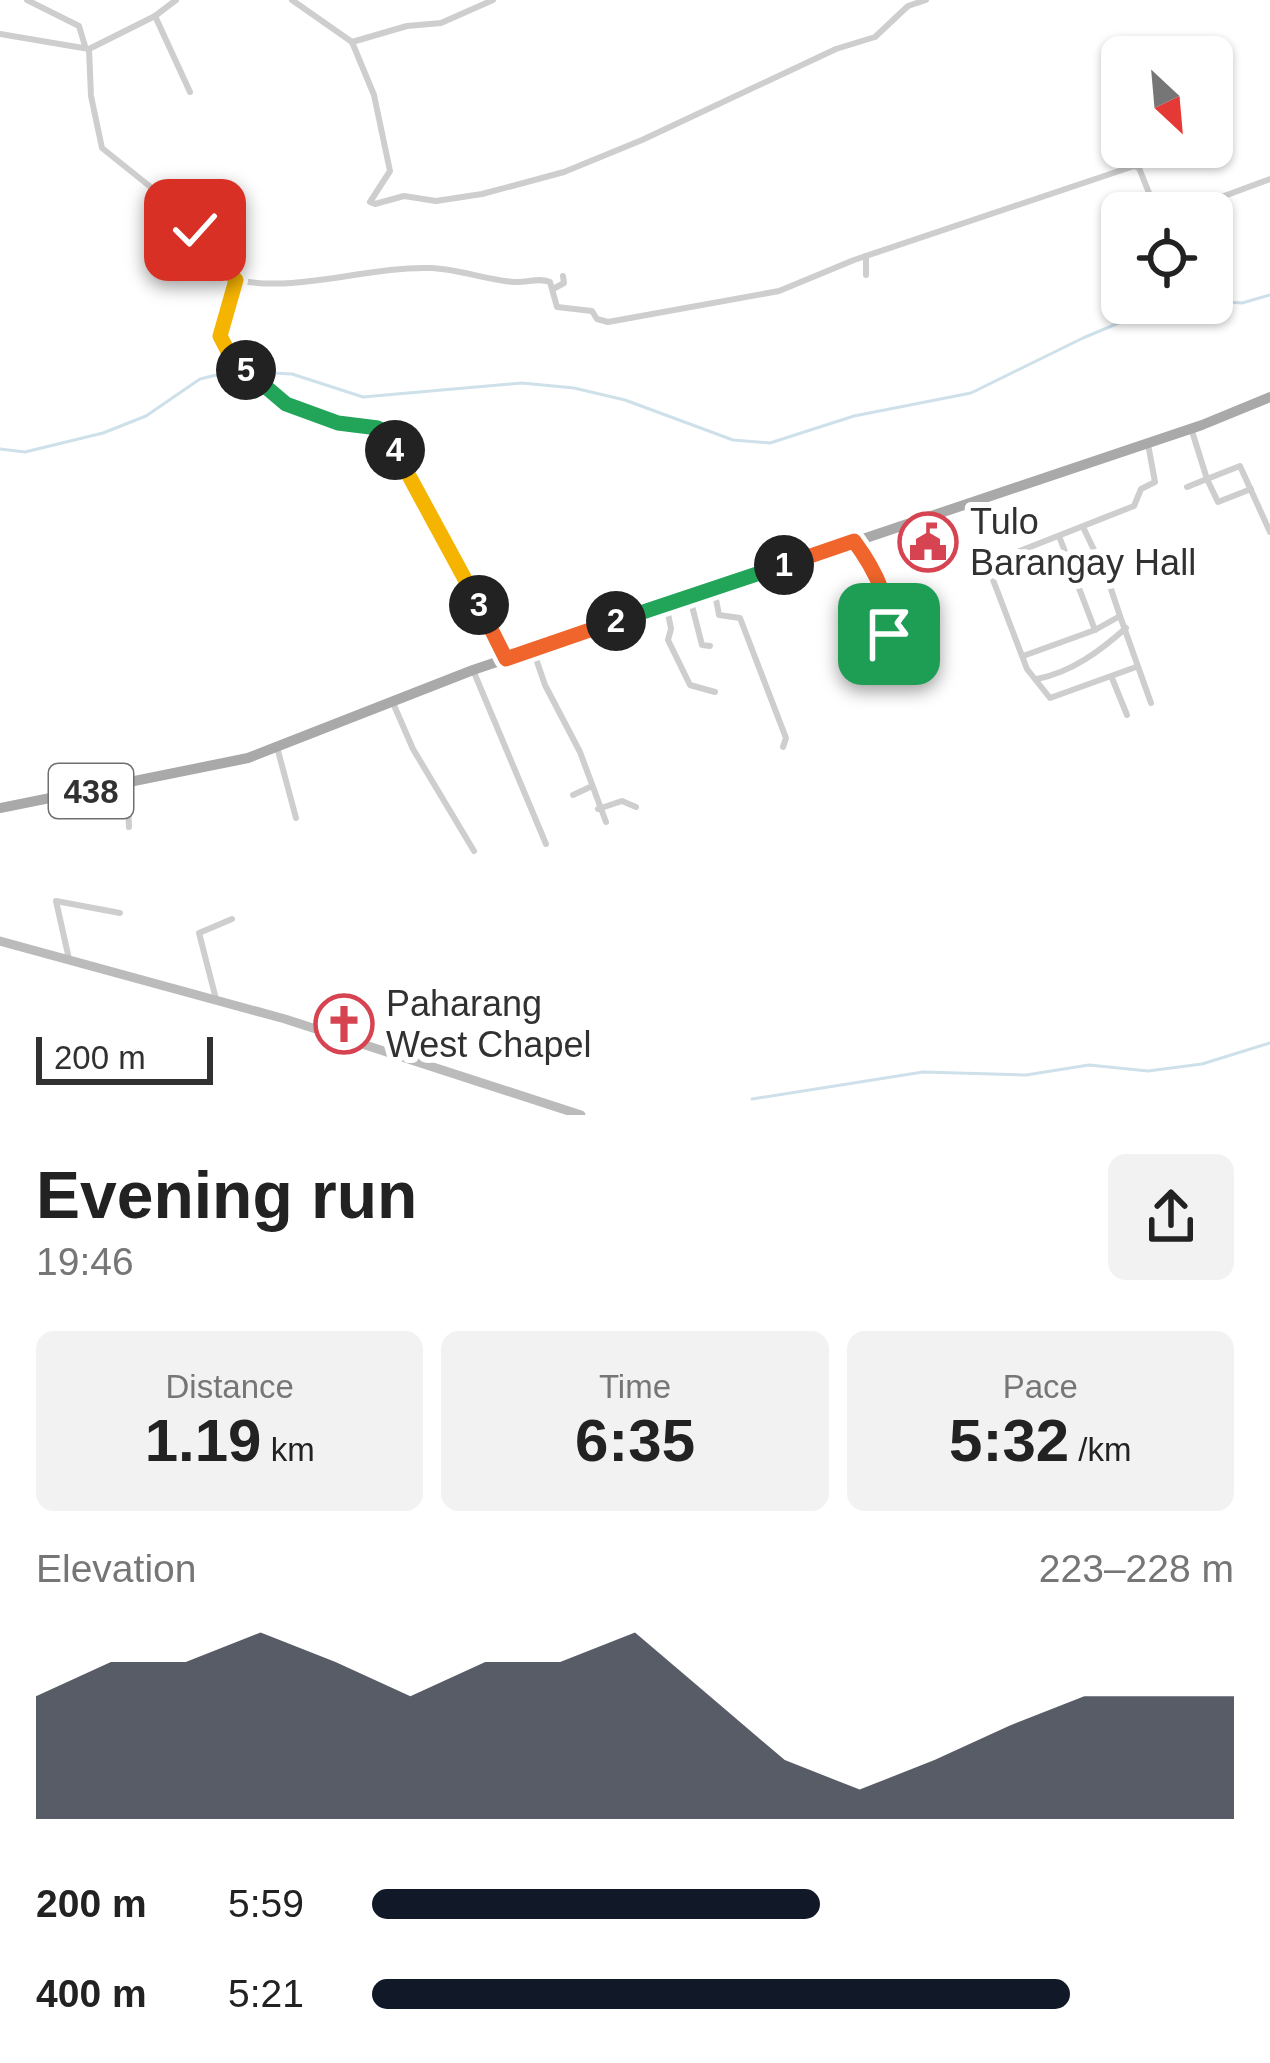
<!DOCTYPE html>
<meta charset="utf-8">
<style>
:root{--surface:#fff;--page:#f2f2f2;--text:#222;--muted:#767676;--accent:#111827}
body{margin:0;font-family:Arial,sans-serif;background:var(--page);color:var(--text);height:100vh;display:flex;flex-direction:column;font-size:45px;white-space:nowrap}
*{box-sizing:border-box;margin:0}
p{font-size:39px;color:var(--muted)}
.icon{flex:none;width:66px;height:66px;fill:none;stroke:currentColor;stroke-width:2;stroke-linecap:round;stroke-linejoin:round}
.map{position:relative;height:1115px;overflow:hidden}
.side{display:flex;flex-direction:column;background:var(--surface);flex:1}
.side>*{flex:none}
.needle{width:78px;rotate:154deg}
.controls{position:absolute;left:1101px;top:36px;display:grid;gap:24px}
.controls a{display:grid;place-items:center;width:132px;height:132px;border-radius:18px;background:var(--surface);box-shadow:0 3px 9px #0004;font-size:60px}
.scale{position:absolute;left:36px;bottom:30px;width:177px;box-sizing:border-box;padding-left:12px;border:6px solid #313131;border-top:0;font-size:33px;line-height:42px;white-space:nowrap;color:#313131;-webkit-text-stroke:9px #fff;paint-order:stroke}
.pin{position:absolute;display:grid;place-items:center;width:102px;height:102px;color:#fff;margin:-51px;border-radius:24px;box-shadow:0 6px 18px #0006}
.km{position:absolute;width:60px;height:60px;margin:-30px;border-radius:50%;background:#222;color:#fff;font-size:33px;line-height:60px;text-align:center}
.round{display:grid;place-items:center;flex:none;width:126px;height:126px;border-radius:18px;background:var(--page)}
.overview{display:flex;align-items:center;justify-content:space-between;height:204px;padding:0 36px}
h1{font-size:66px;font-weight:800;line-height:90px}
.figures{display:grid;grid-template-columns:repeat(3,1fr);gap:18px;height:204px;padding:12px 36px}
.figures div{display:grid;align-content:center;border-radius:18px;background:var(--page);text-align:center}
.figures b{font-size:60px;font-weight:800}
.figures small{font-size:33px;font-weight:400}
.figures p{font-size:33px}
.chart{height:336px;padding:24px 36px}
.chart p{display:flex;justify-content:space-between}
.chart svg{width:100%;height:216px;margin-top:12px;fill:var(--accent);opacity:.7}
ul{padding:0 36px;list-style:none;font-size:39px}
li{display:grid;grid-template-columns:192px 144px 1fr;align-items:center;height:90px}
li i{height:30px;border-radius:15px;background:var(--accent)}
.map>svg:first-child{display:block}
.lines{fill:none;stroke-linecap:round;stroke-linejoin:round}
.stream{stroke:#cee0ea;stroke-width:3}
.street{stroke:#cecece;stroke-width:6}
.secondary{stroke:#bbb;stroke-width:9}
.primary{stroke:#a9a9a9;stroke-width:10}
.split-1-casing{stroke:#fff;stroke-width:24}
.split-2-casing{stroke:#fff;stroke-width:24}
.split-3-casing{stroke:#fff;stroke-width:24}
.split-4-casing{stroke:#fff;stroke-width:24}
.split-5-casing{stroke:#fff;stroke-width:24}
.split-6-casing{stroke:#fff;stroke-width:24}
.split-1{stroke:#f0652b;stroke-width:15}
.split-2{stroke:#22a559;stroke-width:15}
.split-3{stroke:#f0652b;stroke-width:15}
.split-4{stroke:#f5b400;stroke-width:15}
.split-5{stroke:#22a559;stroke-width:15}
.split-6{stroke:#f5b400;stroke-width:15}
.labels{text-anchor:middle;stroke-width:12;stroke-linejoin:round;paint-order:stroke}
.shield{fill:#fff;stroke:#6f6f6f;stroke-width:3}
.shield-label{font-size:33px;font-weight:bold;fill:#313131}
.poi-label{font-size:36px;fill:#313131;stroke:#fff;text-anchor:start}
</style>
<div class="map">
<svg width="1270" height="1115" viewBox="0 0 1270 1115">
<rect width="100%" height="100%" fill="#fff"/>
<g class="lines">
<!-- stream -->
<g class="stream">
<path d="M1212,301L1242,303L1270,295"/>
<path d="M0,449L25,452L103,433L146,416L200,379L233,371L292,374L363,397L522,383L574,388L625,400L733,440L770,443L854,416L971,393L1083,338L1166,303"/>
<path d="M752,1099L923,1072L1026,1075L1089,1065L1148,1071L1202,1064L1270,1043"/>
</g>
<!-- street -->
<g class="street">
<path d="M27,0L79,26L85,46"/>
<path d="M176,0L155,16L89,49L91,96L102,148L173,205L236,280C299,293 367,266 431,268C459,269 486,280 514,282C528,283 538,277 550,282L557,307L592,311L597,319L608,322L779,291L854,260L1134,166L1139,168L1157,213"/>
<path d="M292,0L352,42"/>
<path d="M493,0L441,23L407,26L352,42L374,95L390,171L370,202L375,204L404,196L436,201L482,194L564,172L642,140L836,49L875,37L908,6L926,0"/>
<path d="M155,16L190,92"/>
<path d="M0,34L89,49"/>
<path d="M1178,213L1270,179"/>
<path d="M158,233L179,238L214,258"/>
<path d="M866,275V256"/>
<path d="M236,280L220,336C238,378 296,416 341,423C358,425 372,423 387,434L506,659"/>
<path d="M553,289L564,283L563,276"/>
<path d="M1191,428L1207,479L1240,466L1270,532"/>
<path d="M1187,487L1207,479L1218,502L1251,489"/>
<path d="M1083,527L1107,577L1120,616"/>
<path d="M1059,536L1095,630"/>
<path d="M856,544L885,599L890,641L914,654"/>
<path d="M714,589L719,615L740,618L786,738L783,747"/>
<path d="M690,598L702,645L710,646"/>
<path d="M667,608L671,629L668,640L690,685L715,692"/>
<path d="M533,650L545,685L580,752L606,822"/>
<path d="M1023,656L1095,630L1120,616L1151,703"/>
<path d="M1136,667L1050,698L1027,669L987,564L1134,506L1141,489L1155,482L1148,444"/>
<path d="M473,670L546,844"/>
<path d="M1112,678L1127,715"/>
<path d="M1037,679C1072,672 1100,651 1126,628"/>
<path d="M393,703L413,749L474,851"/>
<path d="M277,747L296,818"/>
<path d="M127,784L129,827"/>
<path d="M573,795L590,787"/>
<path d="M598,809L622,801L636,807"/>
<path d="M69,959L56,901L120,913"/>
<path d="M216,999L199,933L232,919"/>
</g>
<!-- secondary -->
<path class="secondary" d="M0,941L285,1019L581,1115"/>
<!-- primary -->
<path class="primary" d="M0,808L248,758L473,670L1202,425L1270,397"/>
</g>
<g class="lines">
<!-- split-1 casing -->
<g class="split-1-casing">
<path id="split-1" d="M784,565L854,541C874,568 891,600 889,634"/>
</g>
<!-- split-2 casing -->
<g class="split-2-casing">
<path id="split-2" d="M616,621L784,565"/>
</g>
<!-- split-3 casing -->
<g class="split-3-casing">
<path id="split-3" d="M479,605L506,659L616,621"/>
</g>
<!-- split-4 casing -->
<g class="split-4-casing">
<path id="split-4" d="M395,450L479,605"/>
</g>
<!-- split-5 casing -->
<g class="split-5-casing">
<path id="split-5" d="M246,370L286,404L338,423L378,428L395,450"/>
</g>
<!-- split-6 casing -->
<g class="split-6-casing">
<path id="split-6" d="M195,230L236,280L220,336L232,359L246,370"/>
</g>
<!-- split-1 -->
<use href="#split-1" class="split-1"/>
<!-- split-2 -->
<use href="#split-2" class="split-2"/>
<!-- split-3 -->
<use href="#split-3" class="split-3"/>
<!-- split-4 -->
<use href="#split-4" class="split-4"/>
<!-- split-5 -->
<use href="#split-5" class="split-5"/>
<!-- split-6 -->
<use href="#split-6" class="split-6"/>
</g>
<!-- icons -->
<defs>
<g id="civic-ring" transform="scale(3)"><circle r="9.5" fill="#fff" stroke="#d64452" stroke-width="1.5"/><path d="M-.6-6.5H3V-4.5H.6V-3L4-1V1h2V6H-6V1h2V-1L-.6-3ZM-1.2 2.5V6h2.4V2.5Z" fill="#d64452"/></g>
<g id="church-ring" transform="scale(3)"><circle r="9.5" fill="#fff" stroke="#d64452" stroke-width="1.5"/><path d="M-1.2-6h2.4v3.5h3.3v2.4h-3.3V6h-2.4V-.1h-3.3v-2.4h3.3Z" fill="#d64452"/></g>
</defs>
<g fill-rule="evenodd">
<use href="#civic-ring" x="928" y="542"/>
<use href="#church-ring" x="344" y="1024"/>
</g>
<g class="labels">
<!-- shield labels -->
<rect class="shield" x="49" y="764" width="84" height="54" rx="9"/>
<g class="shield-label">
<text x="91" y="803">438</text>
</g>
<!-- poi labels -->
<g class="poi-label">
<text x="970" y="534">Tulo<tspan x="970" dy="41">Barangay Hall</tspan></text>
<text x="386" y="1016">Paharang<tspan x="386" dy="41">West Chapel</tspan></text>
</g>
</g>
</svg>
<div class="controls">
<a><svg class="needle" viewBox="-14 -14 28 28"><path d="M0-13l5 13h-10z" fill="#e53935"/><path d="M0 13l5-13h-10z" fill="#767676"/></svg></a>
<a><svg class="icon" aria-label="locate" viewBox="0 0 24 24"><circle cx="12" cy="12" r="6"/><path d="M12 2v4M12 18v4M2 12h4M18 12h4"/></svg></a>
</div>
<div class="scale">200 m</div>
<div class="pin" style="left:889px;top:634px;background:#1e9e55"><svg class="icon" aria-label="arrive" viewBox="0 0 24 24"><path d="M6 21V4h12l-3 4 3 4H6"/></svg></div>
<div class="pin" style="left:195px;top:230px;background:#d93025"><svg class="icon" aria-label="check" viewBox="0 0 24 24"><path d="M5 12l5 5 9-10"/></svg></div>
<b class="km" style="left:784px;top:565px">1</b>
<b class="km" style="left:616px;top:621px">2</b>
<b class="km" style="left:479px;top:605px">3</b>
<b class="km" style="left:395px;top:450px">4</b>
<b class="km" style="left:246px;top:370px">5</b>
</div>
<section class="side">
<div class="overview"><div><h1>Evening run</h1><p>19:46</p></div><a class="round"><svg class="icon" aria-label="share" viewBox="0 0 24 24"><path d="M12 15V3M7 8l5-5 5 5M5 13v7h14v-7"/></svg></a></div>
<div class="figures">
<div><p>Distance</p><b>1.19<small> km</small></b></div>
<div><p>Time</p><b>6:35</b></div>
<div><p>Pace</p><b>5:32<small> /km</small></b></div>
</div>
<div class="chart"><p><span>Elevation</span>223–228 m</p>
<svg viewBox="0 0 160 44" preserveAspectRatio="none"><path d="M0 44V19L10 12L20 12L30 6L40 12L50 19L60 12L70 12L80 6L90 19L100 32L110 38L120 32L130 25L140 19L150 19L160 19V44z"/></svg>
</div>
<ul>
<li><b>200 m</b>5:59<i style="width:52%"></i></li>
<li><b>400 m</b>5:21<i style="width:81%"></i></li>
</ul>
</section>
